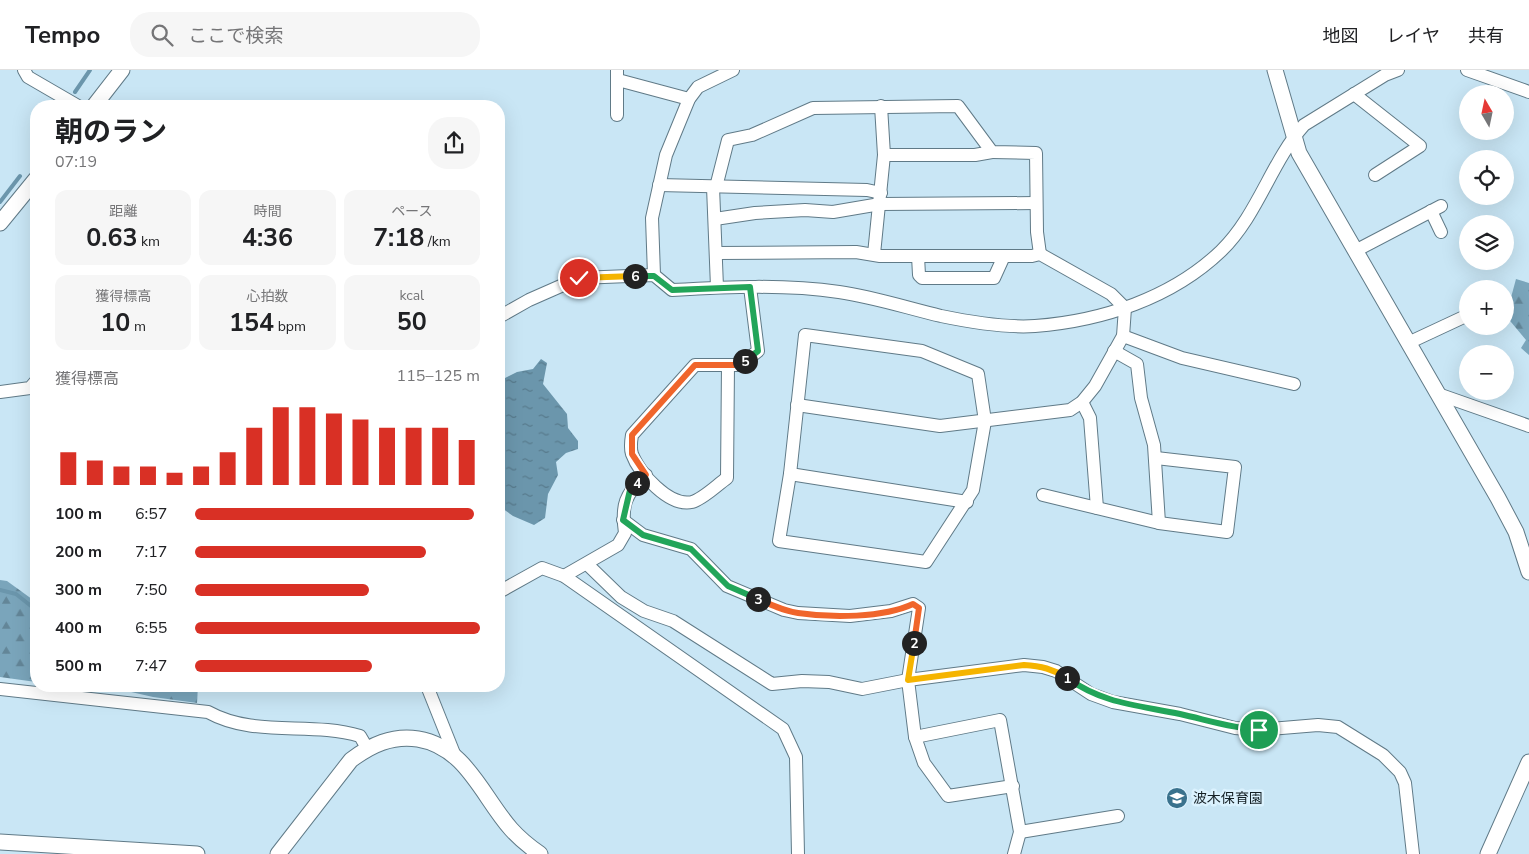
<!DOCTYPE html>
<html lang="ja">
<meta charset="utf-8">
<style>
:root{--surface:#fff;--page:#f6f6f6;--text:#202124;--muted:#757577;--line:#e0e0e0;--accent:#d93025}
body{margin:0;font-family:"Nunito Sans","Noto Sans JP",sans-serif;background:var(--page);color:var(--text);height:100vh;display:flex;flex-direction:column;font-size:19px;white-space:nowrap}
*{box-sizing:border-box;margin:0}
p{font-size:16px;color:var(--muted)}
.icon{flex:none;width:28px;height:28px;fill:none;stroke:currentColor;stroke-width:2;stroke-linecap:round;stroke-linejoin:round}
.map{position:relative;flex:1;overflow:hidden}
.details{position:absolute;left:30px;top:30px;width:475px;height:592px;display:flex;flex-direction:column;background:var(--surface);border-radius:20px;box-shadow:0 5px 20px #0002}
.details>*{flex:none}
.needle{width:32px;rotate:351deg}
.fabs{position:absolute;left:1459px;top:15px;display:grid;gap:10px}
.fabs a{display:grid;place-items:center;width:55px;height:55px;border-radius:50%;background:var(--surface);box-shadow:0 5px 20px #0002;font-size:25px}
.pin{position:absolute;display:grid;place-items:center;width:42px;height:42px;color:#fff;margin:-21px;border:2px solid #fff;border-radius:50%;box-shadow:0 1px 5px #0007}
.km{position:absolute;width:25px;height:25px;margin:-12px;border-radius:50%;background:#222;color:#fff;font-size:14px;line-height:25px;text-align:center}
.round{display:grid;place-items:center;flex:none;width:52px;height:52px;border-radius:20px;background:var(--page)}
.overview{display:flex;align-items:center;justify-content:space-between;height:85px;padding:0 25px}
h1{font-size:28px;font-weight:700;line-height:38px}
.metrics{display:grid;grid-template-columns:repeat(3,1fr);gap:8px;height:85px;padding:5px 25px}
.metrics div{display:grid;align-content:center;border-radius:12px;background:var(--page);text-align:center}
.metrics b{font-size:25px;font-weight:700}
.metrics small{font-size:14px;font-weight:400}
.metrics p{font-size:14px}
.chart{height:140px;padding:10px 25px}
.chart p{display:flex;justify-content:space-between}
.chart svg{width:100%;height:90px;margin-top:5px;stroke:var(--accent);stroke-width:6}
ul{padding:0 25px;list-style:none;font-size:16px}
li{display:grid;grid-template-columns:80px 60px 1fr;align-items:center;height:38px}
li i{height:12px;border-radius:6px;background:var(--accent)}
header{display:flex;align-items:center;gap:30px;box-sizing:border-box;height:70px;padding:0 25px;background:var(--surface);border-bottom:1px solid var(--line)}
header strong{font-size:24px}
nav{display:flex;gap:28px;margin-inline-start:auto;font-size:18px}
.search{width:350px;height:45px;background:var(--page);display:flex;align-items:center;gap:12px;box-sizing:border-box;padding:0 18px;border-radius:20px;color:var(--muted);font-size:19px}
.map>svg:first-child{display:block}
.forest{fill:url(#forest-firs)}
.water{fill:url(#water-ripples)}
.lines{fill:none;stroke-linecap:round;stroke-linejoin:round}
.stream{stroke:#6b96ac;stroke-width:4}
.minor-casing{stroke:#607a87;stroke-width:14}
.tertiary-casing{stroke:#607a87;stroke-width:17}
.minor{stroke:#fff;stroke-width:12}
.tertiary{stroke:#fff;stroke-width:15}
.split-1-casing{stroke:#fff;stroke-width:10}
.split-2-casing{stroke:#fff;stroke-width:10}
.split-3-casing{stroke:#fff;stroke-width:10}
.split-4-casing{stroke:#fff;stroke-width:10}
.split-5-casing{stroke:#fff;stroke-width:10}
.split-6-casing{stroke:#fff;stroke-width:10}
.split-7-casing{stroke:#fff;stroke-width:10}
.split-1{stroke:#22a559;stroke-width:6}
.split-2{stroke:#f5b400;stroke-width:6}
.split-3{stroke:#f0652b;stroke-width:6}
.split-4{stroke:#22a559;stroke-width:6}
.split-5{stroke:#f0652b;stroke-width:6}
.split-6{stroke:#22a559;stroke-width:6}
.split-7{stroke:#f5b400;stroke-width:6}
.labels{text-anchor:middle;stroke-width:5;stroke-linejoin:round;paint-order:stroke}
.poi-label{font-size:14px;fill:#141f24;stroke:#dbf2fe;text-anchor:start}
</style>
<header>
<strong>Tempo</strong>
<div class="search"><svg class="icon" aria-label="search" viewBox="0 0 24 24"><circle cx="10" cy="10" r="6"/><path d="M15 15l6 6"/></svg>ここで検索</div>
<nav><a>地図</a><a>レイヤ</a><a>共有</a></nav>
</header>
<div class="map">
<svg width="1529" height="784" viewBox="0 0 1529 784">
<defs>
<pattern id="forest-firs" width="22" height="20" patternUnits="userSpaceOnUse" patternTransform="scale(1.25)"><rect width="22" height="20" fill="#7aa5bb"/><path d="M5 1l3.5 6h-7zM16 11l3.5 6h-7z" fill="#638698"/></pattern>
<pattern id="water-ripples" width="26" height="14" patternUnits="userSpaceOnUse" patternTransform="scale(1.25)"><rect width="26" height="14" fill="#6b96ac"/><path d="M2 4q2-2 4 0t4 0M15 11q2-2 4 0t4 0" fill="none" stroke="#577a8c"/></pattern>
</defs>
<rect width="100%" height="100%" fill="#c9e6f5"/>
<!-- forest -->
<g class="forest">
<path d="M1516,209L1529,213V285L1521,278L1526,270L1506,246Z"/>
<path d="M0,510L7,511L36,532V612L0,607Z"/>
<path d="M105,616H198L197,633L153,627Z"/>
</g>
<!-- water -->
<path class="water" d="M541,289L547,293L543,314L567,344L568,358L578,371V379L566,383L556,392L558,405L548,424L545,448L534,455L513,446L499,436V311L517,302L533,299Z"/>
<g class="lines">
<!-- stream -->
<g class="stream">
<path d="M75,22L90,0"/>
<path d="M0,132L20,106"/>
<path d="M0,520L16,524L36,540"/>
</g>
<!-- minor casing -->
<g class="minor-casing">
<g id="minor">
<path d="M24,0L28,7L78,36"/>
<path d="M617,0V45"/>
<path d="M1467,0L1529,22"/>
<path d="M618,10L689,29"/>
<path d="M1354,24L1420,76L1375,105"/>
<path d="M884,85H975L992,82"/>
<path d="M659,115L867,120L881,123"/>
<path d="M713,117L717,217"/>
<path d="M716,117L728,70L752,65L813,38L958,36L992,82L1036,83L1037,162L1040,184"/>
<path d="M1431,141L1441,162"/>
<path d="M715,149L755,143L805,140L833,142L880,134L1036,133"/>
<path d="M1355,181L1441,136"/>
<path d="M716,183L856,182L880,186H1032L1040,184L1111,224L1125,238"/>
<path d="M874,184L884,85L881,36"/>
<path d="M918,186L919,205L922,208H994L1004,186"/>
<path d="M654,205L652,148L666,85L689,29L698,17L733,0"/>
<path d="M499,247L529,230L579,208L654,205L672,220C727,217 784,214 839,222C874,227 907,238 941,246C970,252 1006,258 1035,256C1102,251 1172,228 1221,181C1258,145 1271,92 1304,55L1385,5L1398,0"/>
<path d="M805,265L922,281L978,304L985,351L973,420L926,492L779,471L790,404Z"/>
<path d="M1123,266L1182,288L1294,314"/>
<path d="M1408,273L1468,245"/>
<path d="M1114,281L1137,294L1141,328L1154,375L1159,453"/>
<path d="M728,295L727,408C717,415 703,429 692,432C669,437 639,403 632,384C630,378 631,371 632,365L695,295H740L758,281L750,217"/>
<path d="M0,322L30,318L36,311"/>
<path d="M1438,324L1529,356"/>
<path d="M1082,332L1090,348L1097,438"/>
<path d="M797,335L940,356L1070,340L1082,332L1095,316L1123,266L1125,238"/>
<path d="M790,404L967,432"/>
<path d="M1043,425L1159,453L1227,462L1235,397L1156,388"/>
<path d="M623,450L643,465L691,479L727,516L784,540L798,543L850,546L891,541L913,534L919,538L908,610L915,667L924,693L948,726L1013,716"/>
<path d="M587,494L621,527L644,541L673,551L772,614L802,611L829,612L862,619L908,610L1024,595L1043,597L1056,601L1091,624L1113,632L1180,644L1235,658L1259,660L1318,655L1338,657L1383,685L1400,702L1405,713L1413,784"/>
<path d="M564,506L618,475L625,463C621,435 625,424 646,405"/>
<path d="M499,522L542,498L564,506L783,659L796,687L798,784"/>
<path d="M427,616L455,686"/>
<path d="M0,619L208,642C255,668 310,651 360,666L367,678"/>
<path d="M915,667L1000,650L1020,762L1014,784"/>
<path d="M1020,762L1118,746"/>
</g>
</g>
<!-- tertiary casing -->
<g class="tertiary-casing">
<g id="tertiary">
<path d="M1275,0L1299,83L1498,428L1516,462L1529,502"/>
<path d="M94,36L122,0"/>
<path d="M0,153L36,109"/>
<path d="M0,772L197,784"/>
<path d="M278,784L351,690C371,675 392,665 418,669C466,677 482,726 511,759C519,768 530,777 540,784"/>
<path d="M1488,784L1529,692"/>
</g>
</g>
<!-- minor -->
<use href="#minor" class="minor"/>
<!-- tertiary -->
<use href="#tertiary" class="tertiary"/>
</g>
<g class="lines">
<!-- split-1 casing -->
<g class="split-1-casing">
<path id="split-1" d="M1067,608C1104,634 1137,635 1180,644C1207,650 1232,658 1259,660"/>
</g>
<!-- split-2 casing -->
<g class="split-2-casing">
<path id="split-2" d="M914,573L908,610L1024,595C1041,596 1053,599 1067,608"/>
</g>
<!-- split-3 casing -->
<g class="split-3-casing">
<path id="split-3" d="M758,529C771,535 784,541 798,543C831,548 883,548 913,534L919,538L914,573"/>
</g>
<!-- split-4 casing -->
<g class="split-4-casing">
<path id="split-4" d="M637,413L630,420L623,450L643,465L691,479L728,516L758,529"/>
</g>
<!-- split-5 casing -->
<g class="split-5-casing">
<path id="split-5" d="M637,413L646,405L632,384V365L695,295H740L745,291"/>
</g>
<!-- split-6 casing -->
<g class="split-6-casing">
<path id="split-6" d="M635,206H654L672,220L750,217L758,281L745,291"/>
</g>
<!-- split-7 casing -->
<g class="split-7-casing">
<path id="split-7" d="M579,208L635,206"/>
</g>
<!-- split-1 -->
<use href="#split-1" class="split-1"/>
<!-- split-2 -->
<use href="#split-2" class="split-2"/>
<!-- split-3 -->
<use href="#split-3" class="split-3"/>
<!-- split-4 -->
<use href="#split-4" class="split-4"/>
<!-- split-5 -->
<use href="#split-5" class="split-5"/>
<!-- split-6 -->
<use href="#split-6" class="split-6"/>
<!-- split-7 -->
<use href="#split-7" class="split-7"/>
</g>
<!-- icons -->
<defs>
<g id="school-disc" transform="scale(1.125)"><circle r="9.5" fill="#3a728d" stroke="#dbf2fe"/><path d="M0-5L7-2L0 1L-7-2ZM-4 1L0 2.5L4 1V4Q0 6-4 4Z" fill="#fff"/></g>
</defs>
<g fill-rule="evenodd">
<use href="#school-disc" x="1177" y="728"/>
</g>
<g class="labels">
<!-- poi labels -->
<g class="poi-label">
<text x="1193" y="733">波木保育園</text>
</g>
</g>
</svg>
<div class="fabs">
<a><svg class="needle" viewBox="-14 -14 28 28"><path d="M0-13l5 13h-10z" fill="#e53935"/><path d="M0 13l5-13h-10z" fill="#757577"/></svg></a>
<a><svg class="icon" aria-label="locate" viewBox="0 0 24 24"><circle cx="12" cy="12" r="6"/><path d="M12 2v4M12 18v4M2 12h4M18 12h4"/></svg></a>
<a><svg class="icon" aria-label="layers" viewBox="0 0 24 24"><path d="M12 4l9 5-9 5-9-5zM3 14l9 5 9-5"/></svg></a>
<a>+</a>
<a>−</a>
</div>
<div class="pin" style="left:1259px;top:660px;background:#1e9e55"><svg class="icon" aria-label="arrive" viewBox="0 0 24 24"><path d="M6 21V4h12l-3 4 3 4H6"/></svg></div>
<div class="pin" style="left:579px;top:208px;background:#d93025"><svg class="icon" aria-label="check" viewBox="0 0 24 24"><path d="M5 12l5 5 9-10"/></svg></div>
<b class="km" style="left:1067px;top:608px">1</b>
<b class="km" style="left:914px;top:573px">2</b>
<b class="km" style="left:758px;top:529px">3</b>
<b class="km" style="left:637px;top:413px">4</b>
<b class="km" style="left:745px;top:291px">5</b>
<b class="km" style="left:635px;top:206px">6</b>
<section class="details">
<div class="overview"><div><h1>朝のラン</h1><p>07:19</p></div><a class="round"><svg class="icon" aria-label="share" viewBox="0 0 24 24"><path d="M12 15V3M7 8l5-5 5 5M5 13v7h14v-7"/></svg></a></div>
<div class="metrics">
<div><p>距離</p><b>0.63<small> km</small></b></div>
<div><p>時間</p><b>4:36</b></div>
<div><p>ペース</p><b>7:18<small> /km</small></b></div>
</div>
<div class="metrics">
<div><p>獲得標高</p><b>10<small> m</small></b></div>
<div><p>心拍数</p><b>154<small> bpm</small></b></div>
<div><p>kcal</p><b>50</b></div>
</div>
<div class="chart"><p><span>獲得標高</span>115–125 m</p>
<svg viewBox="0 0 160 44" preserveAspectRatio="none"><path d="M5 44V28M15 44V32M25 44V35M35 44V35M45 44V38M55 44V35M65 44V28M75 44V16M85 44V6M95 44V6M105 44V9M115 44V12M125 44V16M135 44V16M145 44V16M155 44V22"/></svg>
</div>
<ul>
<li><b>100 m</b>6:57<i style="width:98%"></i></li>
<li><b>200 m</b>7:17<i style="width:81%"></i></li>
<li><b>300 m</b>7:50<i style="width:61%"></i></li>
<li><b>400 m</b>6:55<i style="width:100%"></i></li>
<li><b>500 m</b>7:47<i style="width:62%"></i></li>
</ul>
</section>
</div>
